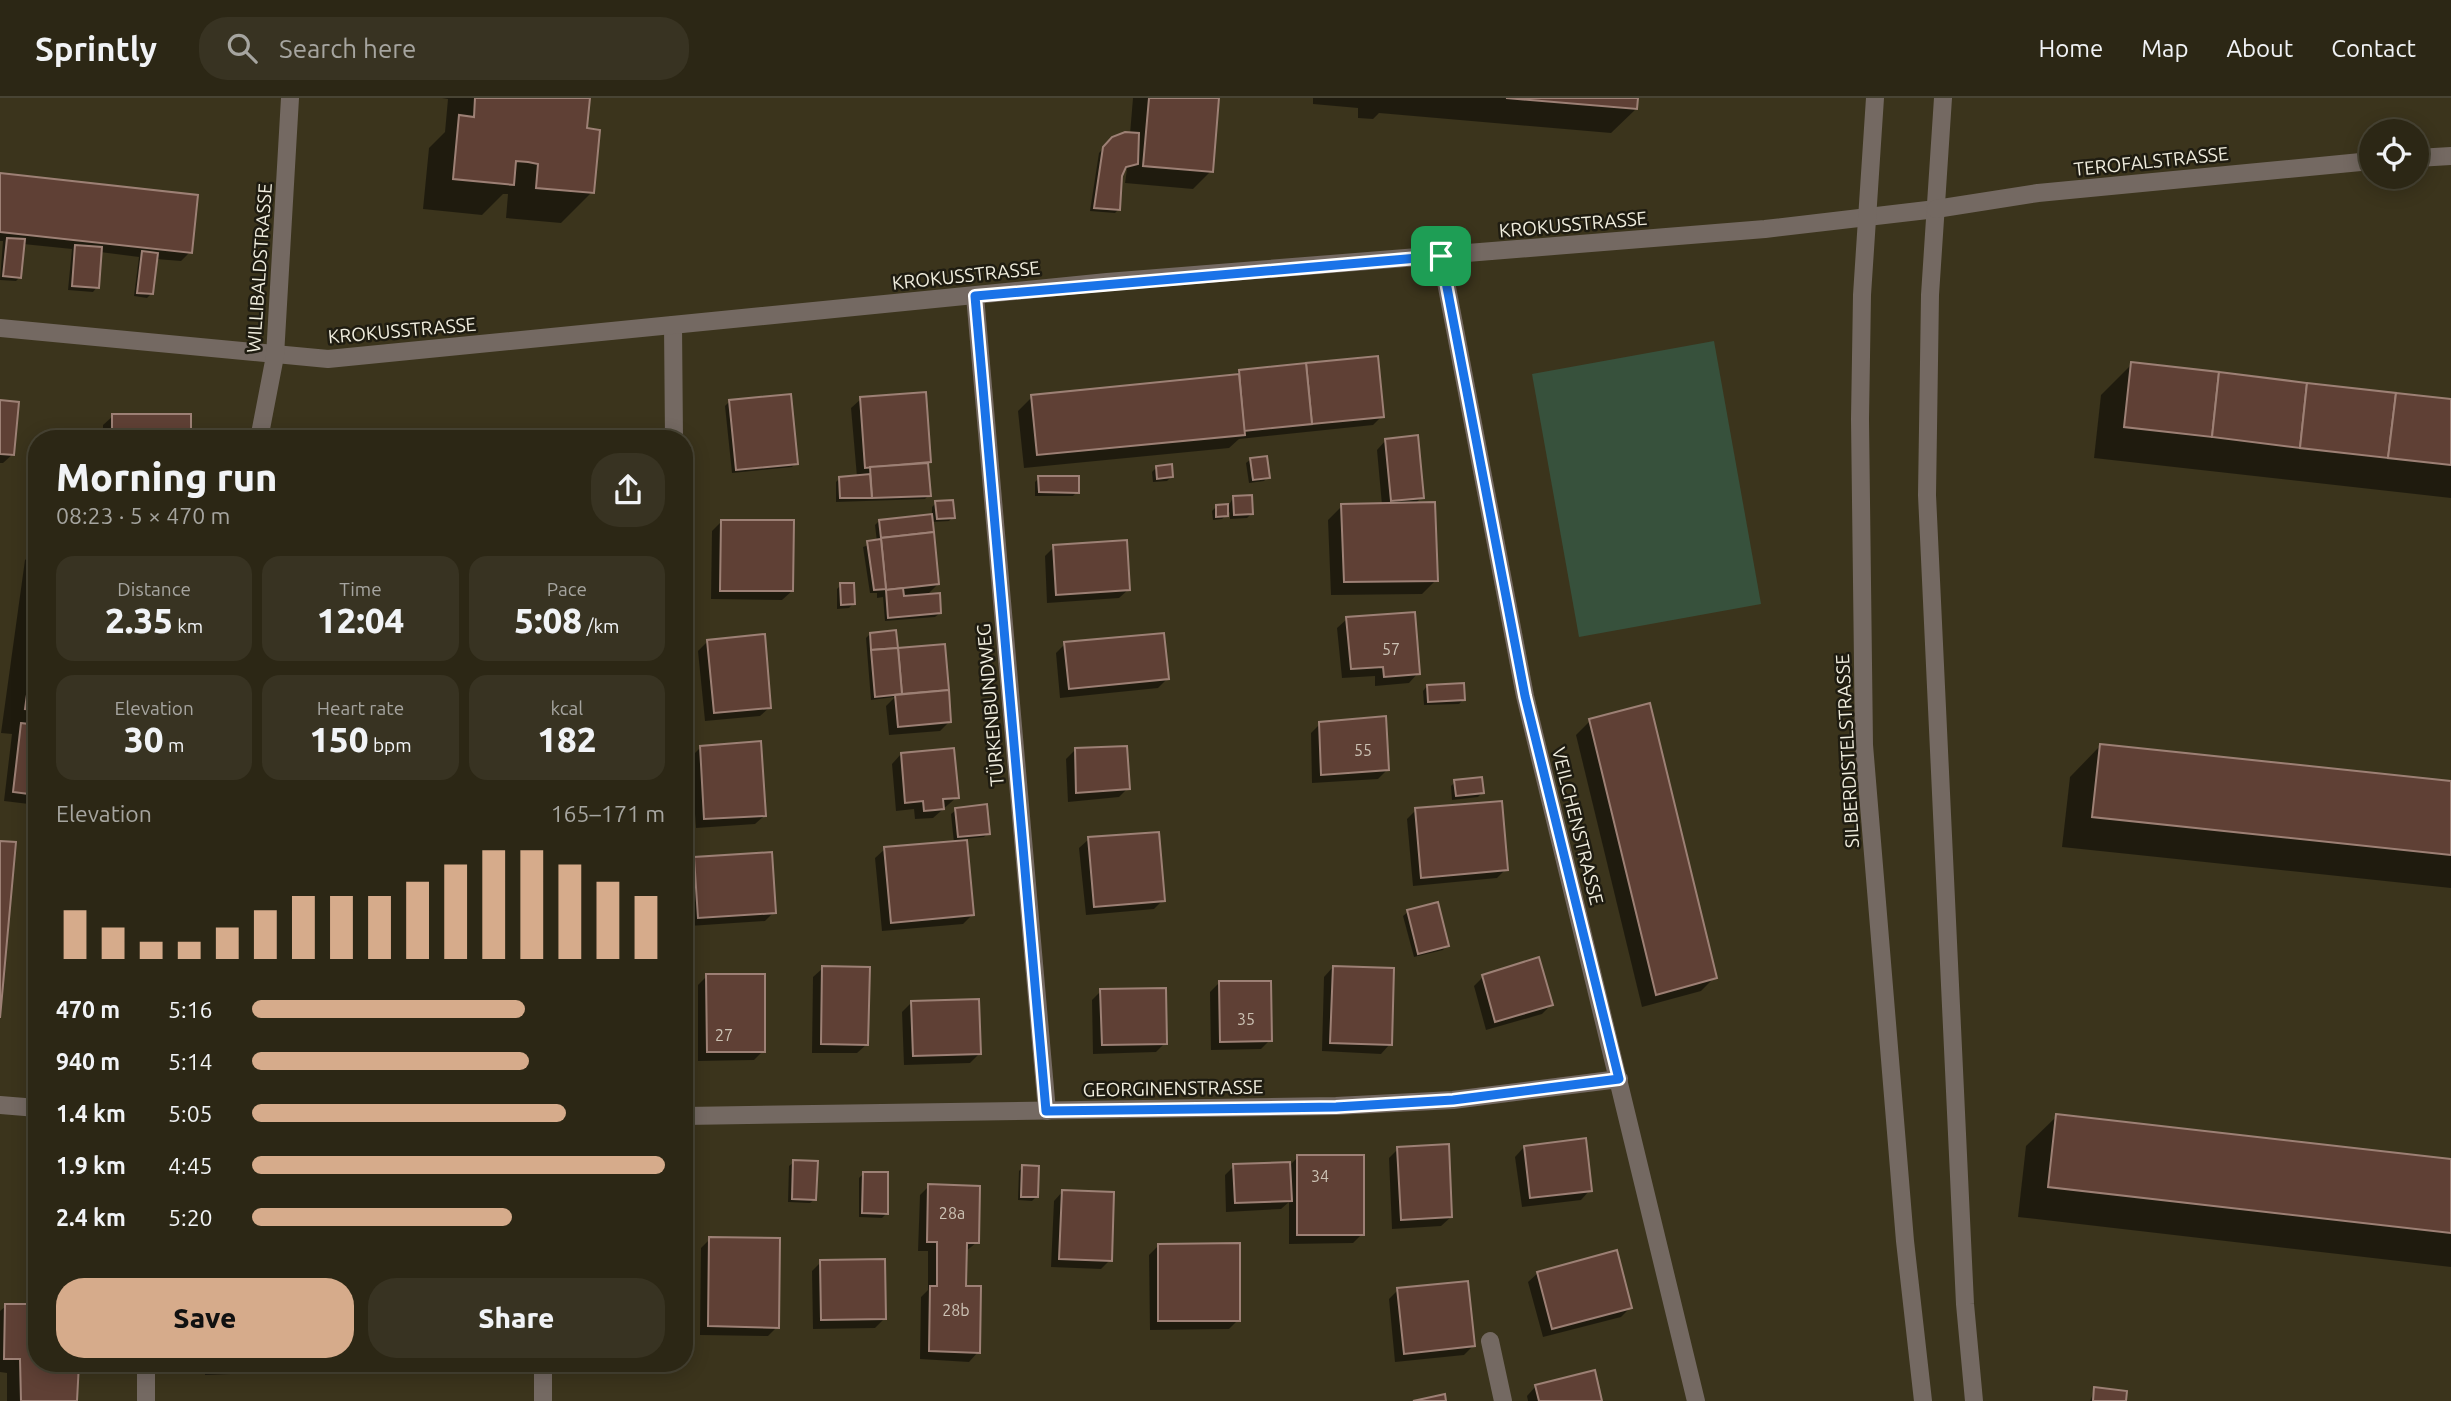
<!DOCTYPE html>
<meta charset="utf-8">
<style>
:root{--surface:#2c2715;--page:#383322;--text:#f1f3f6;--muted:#a6a5a0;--line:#484434;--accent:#d6ab8b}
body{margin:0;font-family:Ubuntu,sans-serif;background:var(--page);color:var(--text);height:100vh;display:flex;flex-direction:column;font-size:26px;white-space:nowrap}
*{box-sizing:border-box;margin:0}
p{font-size:23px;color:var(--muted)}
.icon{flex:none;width:38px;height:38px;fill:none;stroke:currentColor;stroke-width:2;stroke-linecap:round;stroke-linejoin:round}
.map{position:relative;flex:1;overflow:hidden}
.side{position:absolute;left:28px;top:332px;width:665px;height:942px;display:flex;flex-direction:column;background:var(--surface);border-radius:28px;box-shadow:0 4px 18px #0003,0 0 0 2px var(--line)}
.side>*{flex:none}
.buttons{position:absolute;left:2359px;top:21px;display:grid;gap:14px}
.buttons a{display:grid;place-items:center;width:70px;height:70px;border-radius:50%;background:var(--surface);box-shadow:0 4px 18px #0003,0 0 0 2px var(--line);font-size:35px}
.pin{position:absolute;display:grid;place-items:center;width:60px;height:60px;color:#fff;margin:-30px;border-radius:14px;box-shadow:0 4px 10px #0006}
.round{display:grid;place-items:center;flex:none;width:74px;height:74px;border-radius:28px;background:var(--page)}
.headline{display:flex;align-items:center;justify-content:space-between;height:119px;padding:0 28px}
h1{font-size:38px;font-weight:800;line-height:52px}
.figures{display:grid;grid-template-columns:repeat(3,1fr);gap:10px;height:119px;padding:7px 28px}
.figures div{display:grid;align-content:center;border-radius:18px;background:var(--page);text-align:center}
.figures b{font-size:35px;font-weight:800}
.figures small{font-size:19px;font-weight:400}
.figures p{font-size:19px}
.chart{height:196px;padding:14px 28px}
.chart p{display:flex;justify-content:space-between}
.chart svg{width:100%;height:126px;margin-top:7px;stroke:var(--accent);stroke-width:6}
.cta{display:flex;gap:14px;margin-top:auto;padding:14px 28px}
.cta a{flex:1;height:80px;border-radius:28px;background:var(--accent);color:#111;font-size:28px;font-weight:800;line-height:80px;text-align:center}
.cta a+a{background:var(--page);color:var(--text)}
ul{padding:0 28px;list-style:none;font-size:23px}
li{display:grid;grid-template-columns:112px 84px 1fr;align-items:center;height:52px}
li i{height:18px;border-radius:9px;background:var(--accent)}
header{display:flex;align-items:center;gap:42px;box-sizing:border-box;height:98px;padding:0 35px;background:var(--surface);border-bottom:2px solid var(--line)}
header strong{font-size:33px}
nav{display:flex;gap:38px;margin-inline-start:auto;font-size:24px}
.search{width:490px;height:63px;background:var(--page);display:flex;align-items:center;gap:18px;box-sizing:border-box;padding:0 24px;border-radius:28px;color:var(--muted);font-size:26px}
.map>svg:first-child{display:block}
.green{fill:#37513c}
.shadow{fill:#0007}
.building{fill:#5f4035;stroke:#9d8075;stroke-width:2}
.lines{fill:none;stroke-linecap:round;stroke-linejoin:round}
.service{stroke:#746962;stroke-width:18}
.minor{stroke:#746962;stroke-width:18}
.tertiary{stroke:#746962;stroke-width:18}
.route-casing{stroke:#fff;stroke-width:14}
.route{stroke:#1a73e8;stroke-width:9}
.labels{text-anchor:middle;stroke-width:5;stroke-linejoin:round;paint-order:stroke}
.number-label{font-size:16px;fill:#ccc2b4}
.street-label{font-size:19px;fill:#f0edde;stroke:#1f1c11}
</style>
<header>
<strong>Sprintly</strong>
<div class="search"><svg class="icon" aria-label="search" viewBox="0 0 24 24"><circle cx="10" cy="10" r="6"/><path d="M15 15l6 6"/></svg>Search here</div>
<nav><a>Home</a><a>Map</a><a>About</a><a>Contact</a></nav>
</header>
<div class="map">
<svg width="2451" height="1303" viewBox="0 0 2451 1303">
<rect width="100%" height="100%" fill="#3b341c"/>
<!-- green -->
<path class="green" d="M1714,243L1761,506L1579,539L1532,276Z"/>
<!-- shadow -->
<g class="shadow">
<path d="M442,0H589L585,31L592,94L561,125L506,120L508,96H503L482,117L423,111L429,50L445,34L448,1Z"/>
<path d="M1133,0H1217L1211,73L1193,91L1125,85L1127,71L1123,72L1119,111L1115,115L1090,113L1099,55L1113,40L1130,36Z"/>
<path d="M1313,0H1637L1636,11L1611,35L1379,15L1373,21L1358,20V10L1313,6Z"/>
<path d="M0,77L190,154L181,163L156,161L151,196L147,200L134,198L139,159L100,154L97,189L93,194L68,192L72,151L23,146L20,179L16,183L0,182L3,143H0Z"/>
<path d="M2132,266L2451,302V400L2094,360L2101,297Z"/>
<path d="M1239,273L1382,318L1373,327L1239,341L1229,350L1024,370L1018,313L1032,299L1234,278Z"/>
<path d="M861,301L929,364L926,367L929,397L925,401L836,404V384L840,380L857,379L851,310Z"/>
<path d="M0,304L13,356L3,365H0Z"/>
<path d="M729,304L796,365L792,369L732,375L725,308Z"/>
<path d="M113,318H189V341H103V327Z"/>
<path d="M1386,342L1422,399L1414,407L1436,482L1422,496L1331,497L1328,422L1342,408L1382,407L1377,352Z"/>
<path d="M1251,361L1268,379L1264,383L1249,385L1246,365Z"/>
<path d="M1156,370L1171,379L1167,383L1153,384L1152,374Z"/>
<path d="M1039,380L1077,394L1073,398H1035V384Z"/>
<path d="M1233,400L1252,415L1247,420L1230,421V414L1222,421L1213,422L1212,413L1216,409L1229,407Z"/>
<path d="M936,405L953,419L949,423L931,424L938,486L926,498L940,515L935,519L885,523L883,499L877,500V495H870L863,449L877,444L875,427L879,423L932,418V409Z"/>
<path d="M721,424L792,493L782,502L711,501L712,433Z"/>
<path d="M1054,449L1129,491L1119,500L1047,505L1045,458Z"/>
<path d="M37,450V707L4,703L12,636L1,635L25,462Z"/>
<path d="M841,487L853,506L849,510L837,511V491Z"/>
<path d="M1347,521L1418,575L1409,585L1375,588V578L1342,580L1337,530Z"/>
<path d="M870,536L896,552L943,548L949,624L940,633L889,637L886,608L895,599L871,602L866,540Z"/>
<path d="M708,543L770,609L760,618L705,623L698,553Z"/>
<path d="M1065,546L1167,581L1158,590L1060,600L1056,555Z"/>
<path d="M1427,588L1464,601L1459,606L1424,607L1423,593Z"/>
<path d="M1590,623L1715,879L1701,893L1642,909L1576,637Z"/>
<path d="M1320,626L1387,672L1378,681L1312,685L1311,635Z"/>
<path d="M2100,648L2451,685V790L2062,749L2070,679Z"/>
<path d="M701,649L765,717L755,726L696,730L691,659Z"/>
<path d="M1075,652L1128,690L1119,699L1068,704L1066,661Z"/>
<path d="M901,656L957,699L933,720L915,721L914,711L896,713L892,666Z"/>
<path d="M1455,684L1482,695L1478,699L1452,702L1451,688Z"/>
<path d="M956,712L988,735L984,739L965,741L972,817L963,826L882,833L875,760L885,751L954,745L951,716Z"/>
<path d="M1416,712L1506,771L1497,780L1413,788L1407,721Z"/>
<path d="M1089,741L1163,802L1154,811L1086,817L1079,750Z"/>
<path d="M695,761L774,814L765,823L689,828L685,770Z"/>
<path d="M1408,814L1447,847L1443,852L1414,859L1403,818Z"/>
<path d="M1333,869L1390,946L1381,956L1322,953L1324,879Z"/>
<path d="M823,870L867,946L857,955H812L813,879Z"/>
<path d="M707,878L763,953L754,962L698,963V887Z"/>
<path d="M1483,879L1551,907L1542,916L1486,932L1474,888Z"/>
<path d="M1219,885L1270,942L1261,951L1211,952L1210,894Z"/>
<path d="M1101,893L1165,945L1156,954L1093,956L1092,902Z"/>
<path d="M911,905L979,956L970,965L904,967L902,914Z"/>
<path d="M2057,1018L2451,1063V1169L2018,1119L2026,1048Z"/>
<path d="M1524,1049L1590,1092L1581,1102L1522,1109L1515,1059Z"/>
<path d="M1398,1051L1451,1119L1441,1128L1392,1131L1389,1060Z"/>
<path d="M1298,1059L1362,1136L1353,1145L1289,1146V1104L1281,1111L1226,1114L1225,1077L1234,1068L1291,1066Z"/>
<path d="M794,1064L815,1101L810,1105L788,1104L789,1068Z"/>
<path d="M1023,1069L1037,1098L1032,1103L1018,1102L1019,1073Z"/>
<path d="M37,1073V1127H32L31,1078Z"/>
<path d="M863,1076L886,1116L882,1120L859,1119V1080Z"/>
<path d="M929,1088L977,1144L965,1154L964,1190L978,1254L969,1264L920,1261L921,1199L928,1192V1153H918L920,1097Z"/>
<path d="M1063,1093L1110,1162L1101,1171L1051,1169L1054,1103Z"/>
<path d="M710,1141L777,1229L768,1238L700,1237L701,1150Z"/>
<path d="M1159,1147L1238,1222L1229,1231L1150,1232L1149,1157Z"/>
<path d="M821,1164L884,1221L875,1230L813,1231L812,1173Z"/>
<path d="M1538,1175L1630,1210L1621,1219L1543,1239L1528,1184Z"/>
<path d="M1398,1192L1473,1248L1464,1257L1395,1264L1389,1201Z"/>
<path d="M6,1208L37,1265L76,1303H7V1275L0,1274V1213Z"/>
<path d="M205,1265H289L280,1274L205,1277Z"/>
<path d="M433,1265H488L487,1267Z"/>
<path d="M1536,1288L1601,1303H1528L1527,1298Z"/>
<path d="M2095,1291L2125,1303H2090Z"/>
</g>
<!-- building -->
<g class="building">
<path d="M475,0H590L587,30L600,32L594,95L536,90L538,66L528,64L516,63L514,87L453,81L459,17L474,19Z"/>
<path d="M1149,0H1219L1213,74L1143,68Z"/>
<path d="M1506,0H1638L1637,11Z"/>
<path d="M1125,34L1139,35L1138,66L1126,69L1122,78L1120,112L1094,110L1103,49L1112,39Z"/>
<path d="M0,75L198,97L192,155L0,134Z"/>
<path d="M7,140L25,141L21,180L3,178Z"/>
<path d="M75,147L102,149L99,190L72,188Z"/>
<path d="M142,153L158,155L153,196L137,195Z"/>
<path d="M1378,258L1384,319L1312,326L1306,265Z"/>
<path d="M2131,264L2219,274L2212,339L2124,329Z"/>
<path d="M1306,265L1312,326L1244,333L1239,272Z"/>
<path d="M2219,274L2307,285L2300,350L2212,339Z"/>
<path d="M1239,276L1245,337L1037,357L1031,297Z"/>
<path d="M2307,285L2396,295L2388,360L2300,350Z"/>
<path d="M926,294L931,364L865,370L860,299Z"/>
<path d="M2396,295L2451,301V367L2388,360Z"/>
<path d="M791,296L798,366L736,372L729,302Z"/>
<path d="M0,302L19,304L14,357L0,356Z"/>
<rect x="112" y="316" width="79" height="25"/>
<path d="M1418,337L1424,400L1391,403L1385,341Z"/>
<path d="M1267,358L1270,380L1253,382L1250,360Z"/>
<path d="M928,365L931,398L872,400L870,369Z"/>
<path d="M1172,366L1173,379L1157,381L1156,368Z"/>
<path d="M870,376L872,400H840L839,379Z"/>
<path d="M1038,378H1079V395L1039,394Z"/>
<path d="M1252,397L1253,416L1234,417L1233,398Z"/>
<path d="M953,402L955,420L937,421L935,403Z"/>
<path d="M1435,404L1438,483L1344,484L1341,406Z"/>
<path d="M1228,406V418L1216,419V407Z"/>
<path d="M932,416L934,434L881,440L879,422Z"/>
<path d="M721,422H794L793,493H720Z"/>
<path d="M934,434L939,486L886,492L881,440Z"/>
<path d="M881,441L886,491L874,492L867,443Z"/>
<path d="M1127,442L1130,492L1056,497L1053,447Z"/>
<path d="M840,485H854L855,506L841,507Z"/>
<path d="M903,490L904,498L940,495L941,515L888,520L886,492Z"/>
<path d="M1415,514L1420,576L1384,579L1383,569L1351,571L1346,519Z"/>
<path d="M37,524V612L25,611Z"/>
<path d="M896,532L898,550L871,552L870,535Z"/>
<path d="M1164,535L1169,581L1069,591L1064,544Z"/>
<path d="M765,536L771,610L714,615L707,542Z"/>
<path d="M945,546L949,592L902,596L898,550Z"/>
<path d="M898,550L902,596L875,599L871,552Z"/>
<path d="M1464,585L1465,602L1428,604L1427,587Z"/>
<path d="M949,592L951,624L898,629L895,597Z"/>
<path d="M1650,605L1717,880L1656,897L1589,621Z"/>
<path d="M1386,618L1389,672L1321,677L1319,624Z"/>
<path d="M21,625L37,627V697L13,694Z"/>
<path d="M761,643L766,718L704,721L700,648Z"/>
<path d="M2100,646L2451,683V757L2092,719Z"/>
<path d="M1127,648L1130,691L1076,695L1075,650Z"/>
<path d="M954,650L959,700L943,701L944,711L935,712L924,713L923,703L905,705L901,655Z"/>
<path d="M1482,679L1484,695L1456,698L1454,682Z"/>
<path d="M1502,703L1508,772L1421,780L1415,710Z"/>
<path d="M987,706L990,736L958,739L955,710Z"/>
<path d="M1159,734L1165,803L1094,809L1088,739Z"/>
<path d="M967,742L974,817L891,825L884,749Z"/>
<path d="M0,743L16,744L0,920Z"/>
<path d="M772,754L776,815L698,820L694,759Z"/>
<path d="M1438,804L1449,848L1418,856L1407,812Z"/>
<path d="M1539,859L1553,907L1495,924L1482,877Z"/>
<path d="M822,868L870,869L868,947L821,946Z"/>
<path d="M1333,868L1394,870L1392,947L1330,945Z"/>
<path d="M706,876H765V954H707Z"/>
<path d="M1219,883H1271L1272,943L1220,944Z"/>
<path d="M1166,890L1167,946L1102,947L1100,891Z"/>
<path d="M979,901L981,956L913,958L911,903Z"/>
<path d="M2056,1016L2451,1061V1135L2048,1089Z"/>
<path d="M1586,1040L1592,1093L1530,1100L1524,1048Z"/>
<path d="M1449,1046L1452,1119L1401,1122L1397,1049Z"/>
<rect x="1297" y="1057" width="67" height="80"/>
<path d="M793,1062L818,1063L816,1102L792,1101Z"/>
<path d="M1290,1064L1292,1103L1235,1105L1233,1066Z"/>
<path d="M1022,1067L1039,1068L1038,1099H1021Z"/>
<path d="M863,1074H888V1116L862,1115Z"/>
<path d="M928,1086L980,1088L979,1145H967L966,1188H981L980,1255L929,1253L930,1188H937V1144H927Z"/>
<path d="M1062,1092L1114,1094L1112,1163L1059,1161Z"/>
<path d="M709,1139L780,1140L779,1230L708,1228Z"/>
<path d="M1240,1145V1223H1158V1146Z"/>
<path d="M1617,1152L1632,1210L1552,1231L1537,1174Z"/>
<path d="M885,1161L886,1221L821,1222L820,1162Z"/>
<path d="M1468,1183L1475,1248L1404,1256L1397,1190Z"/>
<path d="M5,1206H37V1265H79L77,1303H21L20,1261H4Z"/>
<path d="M214,1265H291V1266L214,1269Z"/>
<path d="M1595,1272L1602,1303H1539L1535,1287Z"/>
<path d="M2094,1289L2127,1293L2126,1303H2093Z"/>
<path d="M1445,1296L1446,1303H1413Z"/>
</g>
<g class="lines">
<!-- service -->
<path class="service" d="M1490,1243L1503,1303"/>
<!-- minor -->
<g class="minor">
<path d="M1441,158L1525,598L1696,1303"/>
<path d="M975,198L1047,1013"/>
<path d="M673,227L674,341"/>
<path d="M0,230L328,261L1107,184L1765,131L1936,111"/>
<path d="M259,341L275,258L290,0"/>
<path d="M0,1007L37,1010"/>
<path d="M684,1018L1336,1008L1453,1002L1619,981"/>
<path d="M543,1265V1303"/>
<path d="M146,1303V1265"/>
</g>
<!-- tertiary -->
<g class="tertiary">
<path d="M1875,0L1862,197L1860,321L1864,647L1905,1143L1923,1303"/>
<path d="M1943,0L1930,197L1927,397L1965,1206L1974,1303"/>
<path d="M2417,60L2451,58"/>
<path d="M1936,111L2038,95L2371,63"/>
</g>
</g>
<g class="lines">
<!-- route casing -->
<g class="route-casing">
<path id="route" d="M1441,158L1525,598L1619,981L1453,1002L1336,1009L1046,1013L975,198Z"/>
</g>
<!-- route -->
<use href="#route" class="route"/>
</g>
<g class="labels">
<!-- number labels -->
<g class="number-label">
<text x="1391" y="557">57</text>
<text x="1363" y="658">55</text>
<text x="1246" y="927">35</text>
<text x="724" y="943">27</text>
<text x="1320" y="1084">34</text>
<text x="952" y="1121">28a</text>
<text x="956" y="1218">28b</text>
</g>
<!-- street labels -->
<g class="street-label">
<text transform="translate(2151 63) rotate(-6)" y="7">TEROFALSTRASSE</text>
<text transform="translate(1573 126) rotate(-5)" y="7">KROKUSSTRASSE</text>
<text transform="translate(259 170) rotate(-86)" y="7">WILLIBALDSTRASSE</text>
<text transform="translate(966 177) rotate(-6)" y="7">KROKUSSTRASSE</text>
<text transform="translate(402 232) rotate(-5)" y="7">KROKUSSTRASSE</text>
<text transform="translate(990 607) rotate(-95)" y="7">TÜRKENBUNDWEG</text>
<text transform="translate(1847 653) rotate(-93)" y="7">SILBERDISTELSTRASSE</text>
<text transform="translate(1578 728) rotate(76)" y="7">VEILCHENSTRASSE</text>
<text transform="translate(1173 990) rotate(-1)" y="7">GEORGINENSTRASSE</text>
</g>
</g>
</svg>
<div class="buttons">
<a><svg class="icon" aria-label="locate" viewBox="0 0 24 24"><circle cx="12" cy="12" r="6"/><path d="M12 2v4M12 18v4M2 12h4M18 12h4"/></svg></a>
</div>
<div class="pin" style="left:1441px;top:158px;background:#1e9e55"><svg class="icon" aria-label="arrive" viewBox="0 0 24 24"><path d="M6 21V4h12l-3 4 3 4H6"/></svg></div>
<section class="side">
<div class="headline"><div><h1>Morning run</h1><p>08:23 · 5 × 470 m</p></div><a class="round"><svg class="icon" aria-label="share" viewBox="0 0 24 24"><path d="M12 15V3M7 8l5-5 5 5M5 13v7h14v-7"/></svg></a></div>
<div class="figures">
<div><p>Distance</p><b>2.35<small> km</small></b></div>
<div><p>Time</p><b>12:04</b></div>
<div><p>Pace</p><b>5:08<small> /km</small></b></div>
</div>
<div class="figures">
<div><p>Elevation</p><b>30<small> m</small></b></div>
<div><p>Heart rate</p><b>150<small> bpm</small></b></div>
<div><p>kcal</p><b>182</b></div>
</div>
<div class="chart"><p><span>Elevation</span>165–171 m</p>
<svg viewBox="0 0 160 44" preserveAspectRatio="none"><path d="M5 44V27M15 44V33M25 44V38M35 44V38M45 44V33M55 44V27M65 44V22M75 44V22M85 44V22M95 44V17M105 44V11M115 44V6M125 44V6M135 44V11M145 44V17M155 44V22"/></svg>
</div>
<ul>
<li><b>470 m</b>5:16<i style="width:66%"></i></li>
<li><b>940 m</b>5:14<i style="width:67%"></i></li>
<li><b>1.4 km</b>5:05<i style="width:76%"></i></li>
<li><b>1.9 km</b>4:45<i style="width:100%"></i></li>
<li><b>2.4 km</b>5:20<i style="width:63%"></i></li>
</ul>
<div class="cta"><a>Save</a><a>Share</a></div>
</section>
</div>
